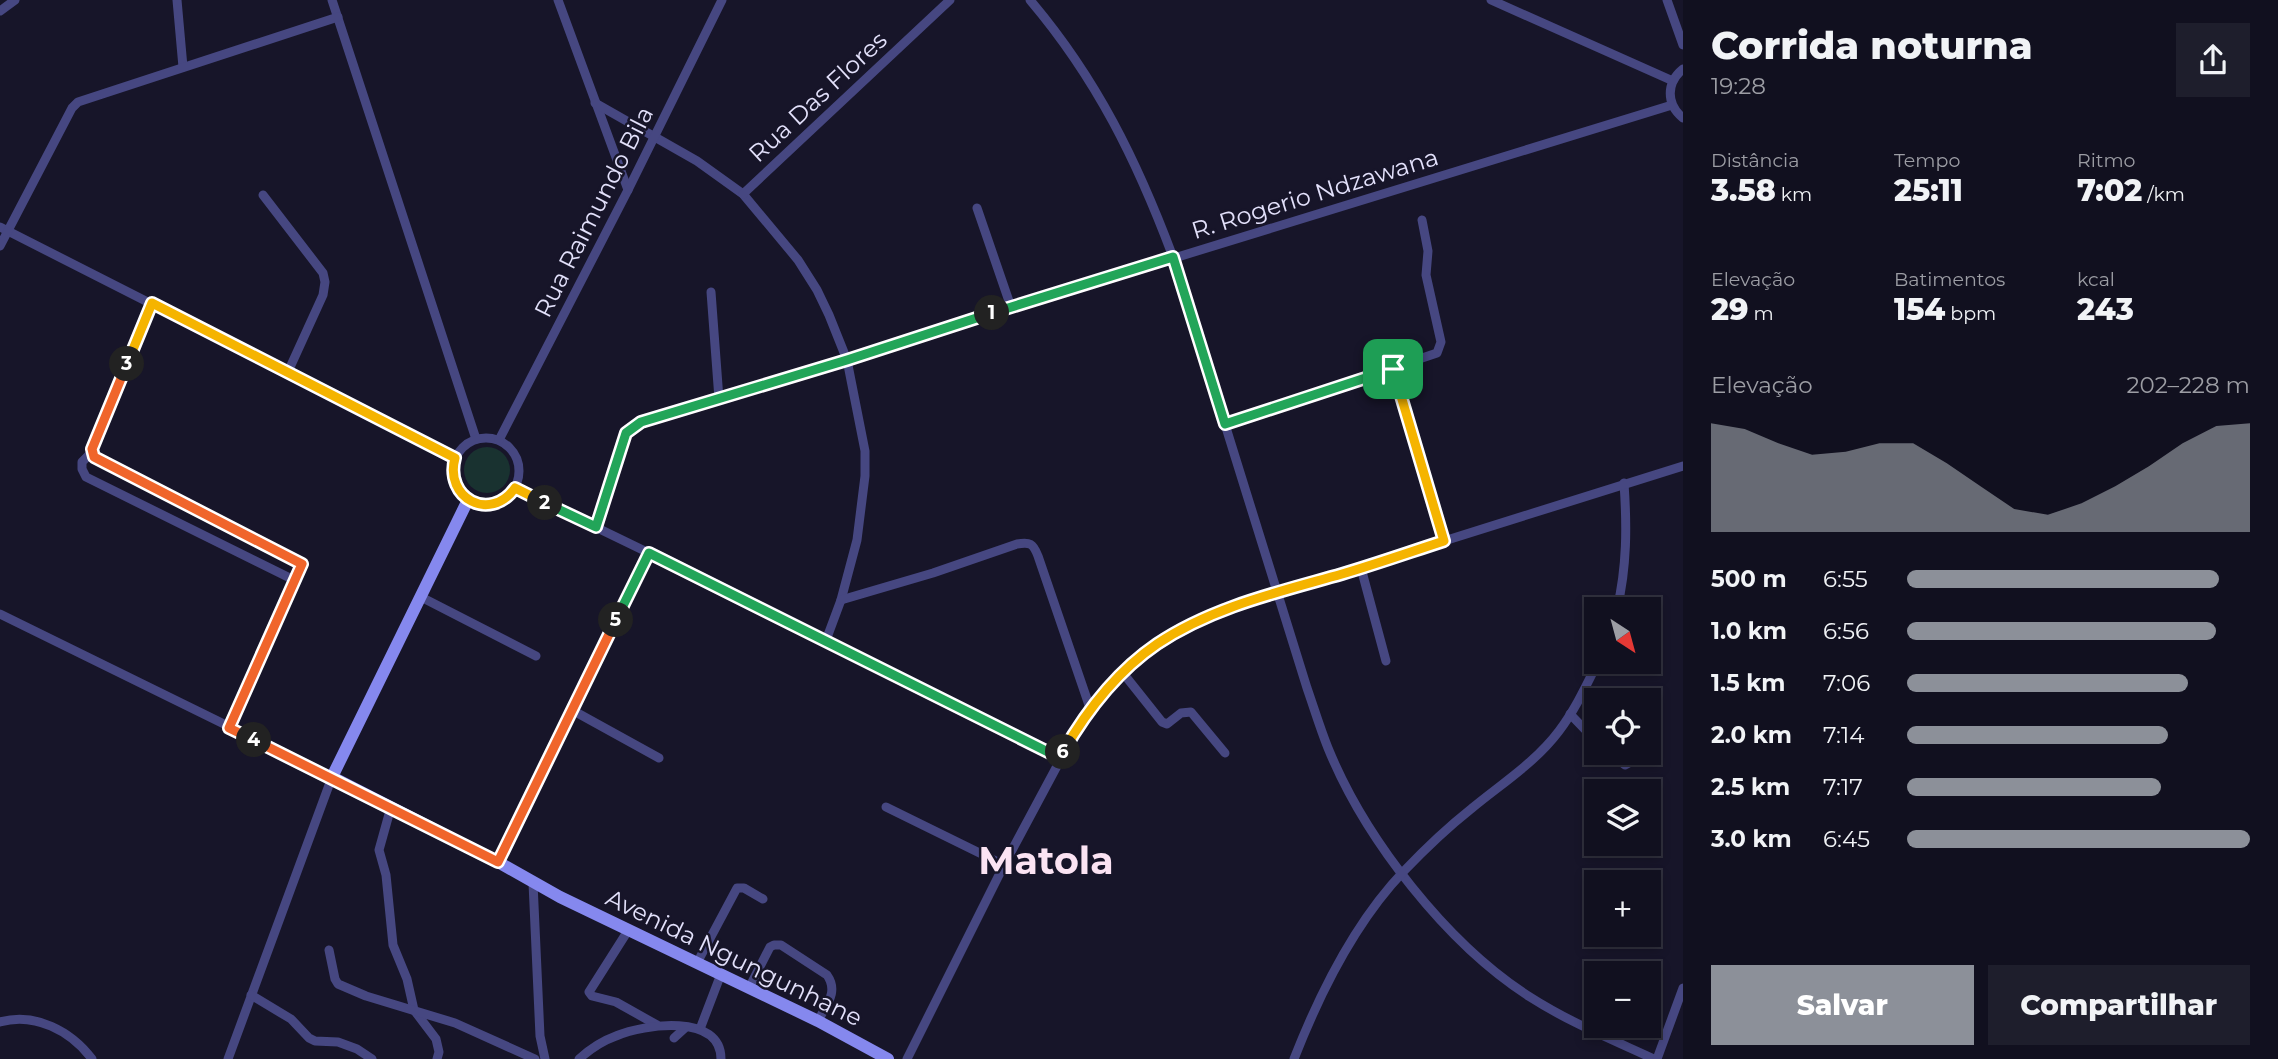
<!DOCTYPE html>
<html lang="pt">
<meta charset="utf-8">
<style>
:root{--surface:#11101f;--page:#1e1e2c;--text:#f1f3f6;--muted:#9c9da4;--line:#30303d;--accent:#8c9099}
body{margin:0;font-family:Montserrat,sans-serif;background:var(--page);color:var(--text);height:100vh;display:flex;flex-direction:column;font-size:26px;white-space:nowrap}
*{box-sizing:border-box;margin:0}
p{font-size:23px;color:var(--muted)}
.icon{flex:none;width:38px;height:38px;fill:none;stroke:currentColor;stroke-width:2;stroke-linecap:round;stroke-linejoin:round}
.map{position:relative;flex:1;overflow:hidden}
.drawer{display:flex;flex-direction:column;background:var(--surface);width:595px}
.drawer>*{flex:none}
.needle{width:46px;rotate:144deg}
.buttons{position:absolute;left:1584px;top:597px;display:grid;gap:14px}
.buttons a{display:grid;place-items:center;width:77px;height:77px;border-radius:0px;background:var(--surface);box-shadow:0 4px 10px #0003,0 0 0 2px var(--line);font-size:35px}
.pin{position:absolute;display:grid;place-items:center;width:60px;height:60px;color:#fff;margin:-30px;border-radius:14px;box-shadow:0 4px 10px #0006}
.km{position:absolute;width:35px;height:35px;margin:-18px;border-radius:50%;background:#222;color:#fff;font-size:19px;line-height:35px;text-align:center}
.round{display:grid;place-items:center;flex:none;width:74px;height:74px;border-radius:0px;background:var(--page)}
.summary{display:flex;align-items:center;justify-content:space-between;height:119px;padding:0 28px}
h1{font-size:38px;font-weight:800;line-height:52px}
.figures{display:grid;grid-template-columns:repeat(3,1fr);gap:10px;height:119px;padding:7px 28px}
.figures div{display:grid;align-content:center}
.figures b{font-size:30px;font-weight:800}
.figures small{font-size:19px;font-weight:400}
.figures p{font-size:19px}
.chart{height:196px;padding:14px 28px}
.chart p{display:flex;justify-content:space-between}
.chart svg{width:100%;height:126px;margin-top:7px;fill:var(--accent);opacity:.7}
.cta{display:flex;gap:14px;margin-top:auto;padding:14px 28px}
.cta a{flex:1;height:80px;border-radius:0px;background:var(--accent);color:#fff;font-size:28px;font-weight:800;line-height:80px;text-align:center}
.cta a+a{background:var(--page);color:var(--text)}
ul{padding:0 28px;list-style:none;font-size:23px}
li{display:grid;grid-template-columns:112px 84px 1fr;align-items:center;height:52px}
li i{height:18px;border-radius:9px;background:var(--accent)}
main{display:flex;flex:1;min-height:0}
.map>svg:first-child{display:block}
.green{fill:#193230}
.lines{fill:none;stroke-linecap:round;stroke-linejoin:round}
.street{stroke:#464781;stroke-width:9}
.secondary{stroke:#8588ee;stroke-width:12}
.split-1-casing{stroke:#fff;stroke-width:14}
.split-2-casing{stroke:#fff;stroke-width:14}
.split-3-casing{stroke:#fff;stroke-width:14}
.split-4-casing{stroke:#fff;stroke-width:14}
.split-5-casing{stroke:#fff;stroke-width:14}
.split-6-casing{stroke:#fff;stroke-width:14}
.split-7-casing{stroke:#fff;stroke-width:14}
.split-1{stroke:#22a559;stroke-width:9}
.split-2{stroke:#22a559;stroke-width:9}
.split-3{stroke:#f5b400;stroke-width:9}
.split-4{stroke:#f0652b;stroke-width:9}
.split-5{stroke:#f0652b;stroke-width:9}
.split-6{stroke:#22a559;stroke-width:9}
.split-7{stroke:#f5b400;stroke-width:9}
.labels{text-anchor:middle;stroke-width:5;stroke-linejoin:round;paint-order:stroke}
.street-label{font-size:24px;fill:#e3e1fb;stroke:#171529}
.town-label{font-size:38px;font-weight:bold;fill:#fbe3f3;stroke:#171529}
</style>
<main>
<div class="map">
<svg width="1683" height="1059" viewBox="0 0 1683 1059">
<rect width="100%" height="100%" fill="#171529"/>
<!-- green -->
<circle class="green" cx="487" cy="470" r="23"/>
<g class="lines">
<!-- street -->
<g class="street">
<path d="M177,0L183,67"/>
<path d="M332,0L476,439"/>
<path d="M558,0L628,190"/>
<path d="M1030,0C1097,79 1137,161 1173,257L1307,688C1314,708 1320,728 1328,748C1365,839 1447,944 1530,997C1569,1022 1613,1040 1654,1059"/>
<path d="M1491,0L1673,81"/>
<path d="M1667,0L1683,45"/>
<path d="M0,11L15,0"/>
<path d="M1683,69C1666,83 1666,104 1683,118"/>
<path d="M595,103L697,161L743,194L798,260L817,290L829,315L847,360L865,451V476L857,540L841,600L825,643"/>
<path d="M743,194L950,0"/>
<path d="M263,195L323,273L325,282L323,295L287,374"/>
<path d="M977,208L1011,307"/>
<path d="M0,227L455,458"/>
<path d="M0,246L72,108L78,102L338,17"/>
<path d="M711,292L719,399"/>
<path d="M152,303L92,449L94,456L302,564L229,728"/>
<path d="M1393,369L1444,541"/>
<path d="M1225,424L1437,353L1441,342L1426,275L1428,251L1422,220"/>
<circle cx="486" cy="471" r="33"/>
<path d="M499,440L628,190L722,0"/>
<path d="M92,452L82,462V469L86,477L296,581"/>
<path d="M515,488L649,553L1060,758"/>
<path d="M596,527L626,433L641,422L1672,105"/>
<path d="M1361,568L1386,661"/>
<path d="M421,597L536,656"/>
<path d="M841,600L933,573L1017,544C1030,542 1033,543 1038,556L1090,708"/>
<path d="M1617,609C1627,567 1627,526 1624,483"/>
<path d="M0,614L332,777L228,1059"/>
<path d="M1123,673L1162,722L1167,724L1181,713L1191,712L1225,753"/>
<path d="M572,710L659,758"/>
<path d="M1570,714L1596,741"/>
<path d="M1609,752L1625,765L1646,754"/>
<path d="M391,807L379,850L386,875L393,945L407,979L414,1010L436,1039L439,1052L437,1059"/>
<path d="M886,807L1004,865"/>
<path d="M498,862L649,553"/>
<path d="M533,883L540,1036L545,1059"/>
<path d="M629,929L589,992L592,996L616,1002L657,1025"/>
<path d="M329,950L335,979L338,984L366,996L455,1023L535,1059"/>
<path d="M697,963L737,888H744L763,899"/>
<path d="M749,988L770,947L774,945H781L827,975C839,992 826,1005 818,1021"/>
<path d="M251,995L291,1019L309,1038L315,1041L338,1042L357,1049L372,1059"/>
<path d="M0,1022C35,1012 71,1031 92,1059"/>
<path d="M700,1029L721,974"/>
<path d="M674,1038L685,1028"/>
<path d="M579,1059C590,1049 602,1041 616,1036C644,1024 721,1013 721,1059"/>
<path d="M907,1059L1004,865L1079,725C1114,670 1163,638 1221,611L1683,466"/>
<path d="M1294,1059C1319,995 1356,921 1404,871C1425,849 1447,828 1471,809C1501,784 1535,763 1559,731C1575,710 1586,686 1598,662"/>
<path d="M1657,1059L1683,988"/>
</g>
<!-- secondary -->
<path class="secondary" d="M468,500L332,777L498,862L560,897L818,1021L888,1059"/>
</g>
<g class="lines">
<!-- split-1 casing -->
<g class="split-1-casing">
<path id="split-1" d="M992,313L1173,257L1225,424L1393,369"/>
</g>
<!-- split-2 casing -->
<g class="split-2-casing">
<path id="split-2" d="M545,503L596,527L626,433L641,422L847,360L992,313"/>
</g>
<!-- split-3 casing -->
<g class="split-3-casing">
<path id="split-3" d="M127,364L152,303L455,458C444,498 490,523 515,488L545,503"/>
</g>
<!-- split-4 casing -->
<g class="split-4-casing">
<path id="split-4" d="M127,364L92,449L94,457L302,564L229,728L254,740"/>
</g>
<!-- split-5 casing -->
<g class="split-5-casing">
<path id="split-5" d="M254,740L498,862L616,620"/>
</g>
<!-- split-6 casing -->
<g class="split-6-casing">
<path id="split-6" d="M616,620L649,553L1060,758L1063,752"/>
</g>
<!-- split-7 casing -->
<g class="split-7-casing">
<path id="split-7" d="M1063,752C1087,710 1116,672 1157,644C1212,607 1279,592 1342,574C1376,564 1410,552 1444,541L1393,369"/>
</g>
<!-- split-1 -->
<use href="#split-1" class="split-1"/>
<!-- split-2 -->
<use href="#split-2" class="split-2"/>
<!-- split-3 -->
<use href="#split-3" class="split-3"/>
<!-- split-4 -->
<use href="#split-4" class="split-4"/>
<!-- split-5 -->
<use href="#split-5" class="split-5"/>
<!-- split-6 -->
<use href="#split-6" class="split-6"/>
<!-- split-7 -->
<use href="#split-7" class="split-7"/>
</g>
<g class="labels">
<!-- street labels -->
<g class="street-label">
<text transform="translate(818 97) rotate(-43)" y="8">Rua Das Flores</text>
<text transform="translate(1315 194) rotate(-17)" y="8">R. Rogerio Ndzawana</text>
<text transform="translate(594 212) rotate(-63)" y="8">Rua Raimundo Bila</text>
<text transform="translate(734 958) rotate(26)" y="8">Avenida Ngungunhane</text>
</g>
<!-- town labels -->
<g class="town-label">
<text x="1046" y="874">Matola</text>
</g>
</g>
</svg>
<div class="buttons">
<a><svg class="needle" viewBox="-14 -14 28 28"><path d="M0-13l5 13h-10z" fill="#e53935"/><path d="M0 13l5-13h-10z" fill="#9c9da4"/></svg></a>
<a><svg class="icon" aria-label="locate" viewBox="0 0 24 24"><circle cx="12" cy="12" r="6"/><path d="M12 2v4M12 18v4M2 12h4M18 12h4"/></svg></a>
<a><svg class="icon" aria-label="layers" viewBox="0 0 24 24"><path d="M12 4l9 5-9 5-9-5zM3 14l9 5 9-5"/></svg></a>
<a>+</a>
<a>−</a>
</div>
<div class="pin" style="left:1393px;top:369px;background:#1e9e55"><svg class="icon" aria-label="arrive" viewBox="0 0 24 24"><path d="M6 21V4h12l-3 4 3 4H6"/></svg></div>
<b class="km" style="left:992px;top:313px">1</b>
<b class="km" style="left:545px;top:503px">2</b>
<b class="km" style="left:127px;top:364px">3</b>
<b class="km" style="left:254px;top:740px">4</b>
<b class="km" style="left:616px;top:620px">5</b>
<b class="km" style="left:1063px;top:752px">6</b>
</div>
<section class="drawer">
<div class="summary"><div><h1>Corrida noturna</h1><p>19:28</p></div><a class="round"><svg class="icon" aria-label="share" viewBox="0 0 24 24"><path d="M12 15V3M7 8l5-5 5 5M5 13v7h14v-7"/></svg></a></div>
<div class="figures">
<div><p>Distância</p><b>3.58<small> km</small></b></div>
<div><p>Tempo</p><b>25:11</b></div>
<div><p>Ritmo</p><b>7:02<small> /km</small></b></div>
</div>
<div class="figures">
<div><p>Elevação</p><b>29<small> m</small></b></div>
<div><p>Batimentos</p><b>154<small> bpm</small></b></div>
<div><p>kcal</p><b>243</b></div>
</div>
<div class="chart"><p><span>Elevação</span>202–228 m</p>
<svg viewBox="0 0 160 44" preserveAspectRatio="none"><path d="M0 44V6L10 8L20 13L30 17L40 16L50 13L60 13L70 20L80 28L90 36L100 38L110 34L120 28L130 21L140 13L150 7L160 6V44z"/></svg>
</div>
<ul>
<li><b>500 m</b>6:55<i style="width:91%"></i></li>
<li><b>1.0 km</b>6:56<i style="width:90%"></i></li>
<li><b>1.5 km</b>7:06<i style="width:82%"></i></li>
<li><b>2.0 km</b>7:14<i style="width:76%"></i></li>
<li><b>2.5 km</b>7:17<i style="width:74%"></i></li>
<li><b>3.0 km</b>6:45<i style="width:100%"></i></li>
</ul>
<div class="cta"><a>Salvar</a><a>Compartilhar</a></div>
</section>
</main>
